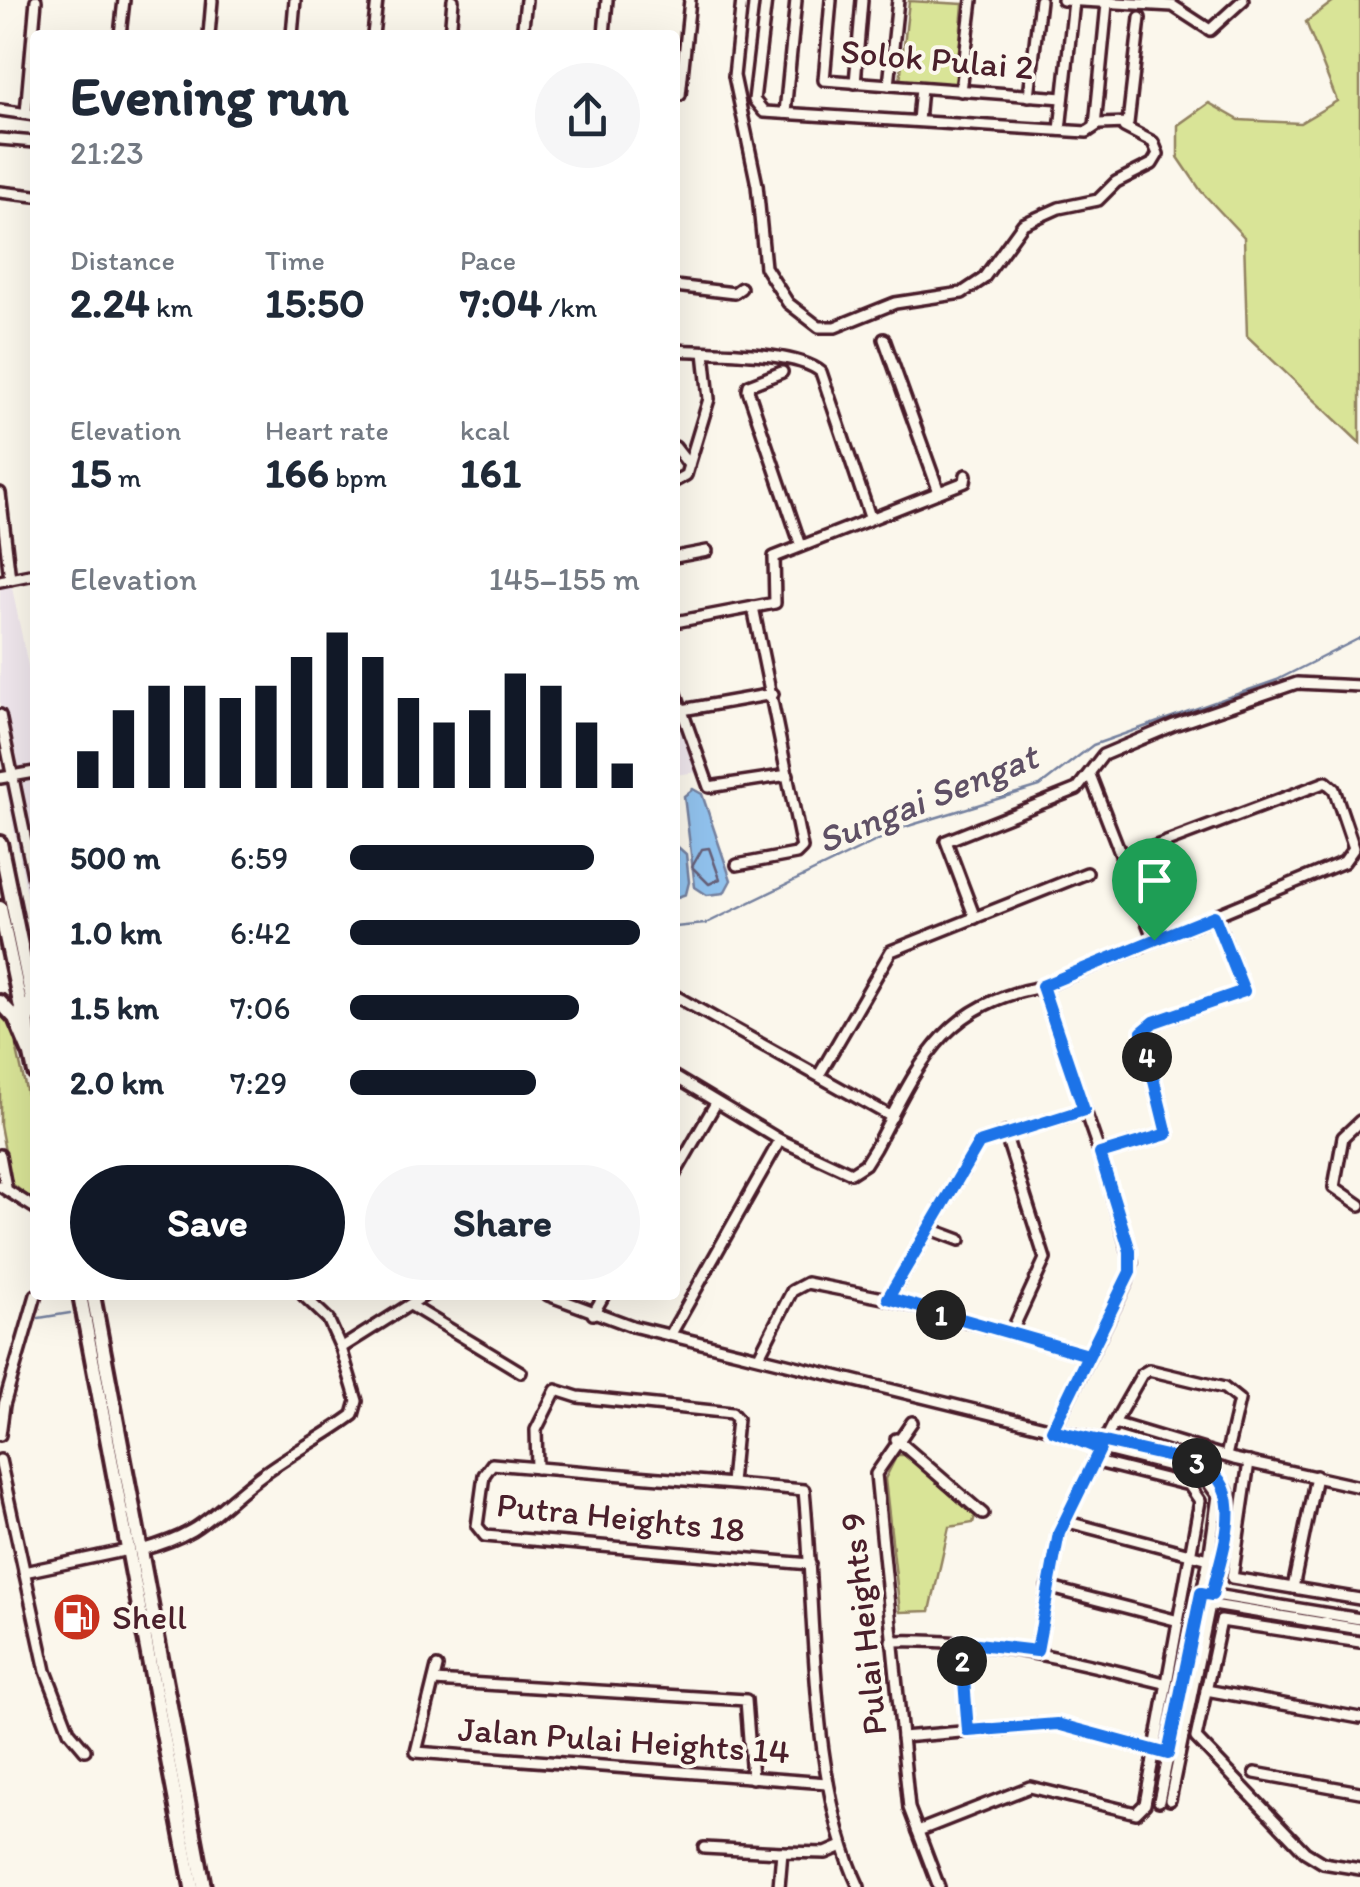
<!DOCTYPE html>
<meta charset="utf-8">
<style>
:root{--surface:#fff;--page:#f6f6f7;--text:#1f2937;--muted:#747a83;--accent:#111827}
body{margin:0;font-family:Itim,sans-serif;background:var(--page);color:var(--text);height:100vh;display:flex;flex-direction:column;font-size:38px;white-space:nowrap}
*{box-sizing:border-box;margin:0}
p{font-size:32px;color:var(--muted)}
.icon{flex:none;width:55px;height:55px;fill:none;stroke:currentColor;stroke-width:2;stroke-linecap:round;stroke-linejoin:round}
.map{position:relative;flex:1;overflow:hidden}
.side{position:absolute;left:30px;top:30px;width:650px;height:1270px;display:flex;flex-direction:column;background:var(--surface);border-radius:10px;box-shadow:0 10px 40px #0002}
.side>*{flex:none}
.pin{position:absolute;display:grid;place-items:center;width:85px;height:85px;color:#fff;margin:-102px -42px;border-radius:50% 50% 50% 0;rotate:-45deg;box-shadow:0 0 10px #0007}
.pin .icon{rotate:45deg}
.km{position:absolute;width:50px;height:50px;margin:-25px;border-radius:50%;background:#222;color:#fff;font-size:28px;line-height:50px;text-align:center}
.round{display:grid;place-items:center;flex:none;width:105px;height:105px;border-radius:52px;background:var(--page)}
.summary{display:flex;align-items:center;justify-content:space-between;height:170px;padding:0 40px}
h1{font-size:55px;font-weight:800;line-height:75px}
.metrics{display:grid;grid-template-columns:repeat(3,1fr);gap:15px;height:170px;padding:10px 40px}
.metrics div{display:grid;align-content:center}
.metrics b{font-size:42px;font-weight:800}
.metrics small{font-size:28px;font-weight:400}
.metrics p{font-size:28px}
.chart{height:280px;padding:20px 40px}
.chart p{display:flex;justify-content:space-between}
.chart svg{width:100%;height:180px;margin-top:10px;stroke:var(--accent);stroke-width:6}
.primary-button{display:flex;gap:20px;margin-top:auto;padding:20px 40px}
.primary-button a{flex:1;height:115px;border-radius:60px;background:var(--accent);color:#fff;font-size:40px;font-weight:800;line-height:115px;text-align:center}
.primary-button a+a{background:var(--page);color:var(--text)}
ul{padding:0 40px;list-style:none;font-size:32px}
li{display:grid;grid-template-columns:160px 120px 1fr;align-items:center;height:75px}
li i{height:25px;border-radius:12px;background:var(--accent)}
.map>svg:first-child{display:block}
.built{fill:#efe6ec}
.green{fill:#d9e497;stroke:#928261;stroke-width:2.5}
.water{fill:#91c2ed;stroke:#75819f;stroke-width:2.5}
.lines{fill:none;stroke-linecap:round;stroke-linejoin:round}
.shore{stroke:#666079;stroke-width:2.5}
.stream{stroke:#75819f;stroke-width:2.5}
.minor-casing{stroke:#4a1f2b;stroke-width:16}
.highway-casing{stroke:#4a1f2b;stroke-width:20}
.minor{stroke:#fbf7ec;stroke-width:9}
.highway{stroke:#fbf7ec;stroke-width:12}
.route-casing{stroke:#fff;stroke-width:20}
.route{stroke:#1a73e8;stroke-width:12}
.labels{text-anchor:middle;stroke-width:8;stroke-linejoin:round;paint-order:stroke}
.street-label{font-size:35px;fill:#4a1f2b;stroke:#fbf7ec}
.poi-label{font-size:35px;fill:#4a1f2b;stroke:#fbf7ec;text-anchor:start}
.water-label{font-size:38px;font-style:italic;fill:#5f5065;stroke:#fbf7ec}
</style>
<div class="map">
<svg width="1360" height="1887" viewBox="0 0 1360 1887">
<rect width="100%" height="100%" fill="#fbf7ec"/>
<filter id="ink" filterUnits="userSpaceOnUse"><feTurbulence type="fractalNoise" baseFrequency=".01" numOctaves="2"/><feDisplacementMap in="SourceGraphic" scale="20" xChannelSelector="R" yChannelSelector="G"/><feConvolveMatrix kernelMatrix="1 2 1 2 8 2 1 2 1" color-interpolation-filters="sRGB"/></filter>
<g filter="url(#ink)">
<!-- built -->
<g class="built">
<path d="M10,578L35,700V936L0,758V580Z"/>
<path d="M675,703L697,772L675,775Z"/>
</g>
<!-- green -->
<g class="green">
<path d="M1335,0H1360V443L1247,336L1244,237L1201,191L1178,157V125L1209,103L1239,120L1300,123L1337,101L1306,22Z"/>
<path d="M909,1L963,4L956,86L900,81Z"/>
<path d="M0,1012L10,1019L35,1130V1202L11,1183L0,1125Z"/>
<path d="M897,1455H906L975,1516L973,1523L949,1527L930,1611L900,1612L885,1479Z"/>
</g>
<!-- water -->
<g class="water">
<path d="M693,789L702,794L731,880L724,893L707,895L695,887L684,796Z"/>
<path d="M678,847L686,854L689,882L686,894L675,898Z"/>
</g>
<g class="lines">
<!-- shore -->
<path class="shore" d="M709,848L720,879L709,884L692,867L702,849Z"/>
<!-- stream -->
<g class="stream">
<path d="M675,927L705,924L905,827L1040,786L1093,745L1277,680L1360,638"/>
<path d="M39,1318L70,1313"/>
</g>
<!-- minor casing -->
<g class="minor-casing">
<g id="minor">
<path d="M742,0L734,76L757,185L765,267L788,303L819,327H835L895,303L962,293L983,279L1023,224L1059,208L1098,200L1116,182L1152,164L1158,154L1153,142L1124,127"/>
<path d="M766,0L754,100L764,112L1087,132L1099,124L1128,123L1140,18"/>
<path d="M831,0L824,80L1063,98"/>
<path d="M1063,0L1173,6L1210,30L1243,0"/>
<path d="M120,35L124,0"/>
<path d="M209,35L212,0"/>
<path d="M292,35L295,0"/>
<path d="M373,35L377,0"/>
<path d="M450,35L453,0"/>
<path d="M522,35L526,0"/>
<path d="M604,35L607,0"/>
<path d="M855,83L862,0"/>
<path d="M889,85L898,0"/>
<path d="M961,91L972,0"/>
<path d="M680,95L690,0"/>
<path d="M1029,96L1040,0"/>
<path d="M0,110L35,115"/>
<path d="M26,113L36,0"/>
<path d="M785,113L796,0"/>
<path d="M918,121L921,88"/>
<path d="M1095,126L1107,4"/>
<path d="M1060,130L1074,1"/>
<path d="M0,139L35,142"/>
<path d="M0,192L35,196"/>
<path d="M675,286L734,293L741,288"/>
<path d="M884,339L939,492"/>
<path d="M675,350C711,353 795,350 821,372L870,517"/>
<path d="M782,372L749,385L748,390L801,546"/>
<path d="M675,447L689,465L686,475L675,481"/>
<path d="M689,465L709,399L704,352"/>
<path d="M0,493L10,579"/>
<path d="M675,557L707,551"/>
<path d="M0,581L35,574"/>
<path d="M675,622L775,603L774,557L965,482L966,475"/>
<path d="M675,691L709,787L788,775"/>
<path d="M682,710L773,694"/>
<path d="M0,715L35,885"/>
<path d="M1090,775L1154,940"/>
<path d="M0,778L35,772"/>
<path d="M737,865L796,854L802,848L753,607"/>
<path d="M975,918L946,841L1077,789L1103,755L1174,725L1297,683L1360,686"/>
<path d="M1042,987L1100,1154L1132,1263L1127,1282L1053,1430"/>
<path d="M675,996L892,1117"/>
<path d="M819,1075L891,951L1087,873"/>
<path d="M675,1077L780,1140L851,1173L865,1164L875,1148C918,1067 941,1004 1042,987L1344,862L1354,848L1334,789L1326,782L1124,858"/>
<path d="M1360,1121L1343,1137L1334,1187L1360,1205"/>
<path d="M1005,1133L1045,1259L1011,1333"/>
<path d="M1100,1154L1167,1134L1142,1032L1154,1023L1244,991L1215,916"/>
<path d="M0,1155L6,1187"/>
<path d="M675,1174L716,1103"/>
<path d="M0,1186L35,1208"/>
<path d="M928,1228L960,1240"/>
<path d="M303,1295L328,1319L341,1348L425,1295"/>
<path d="M548,1295L632,1326L1211,1468L1227,1491L1230,1507L1170,1800"/>
<path d="M888,1299L979,1143L1084,1110"/>
<path d="M410,1305L521,1372"/>
<path d="M593,1314L604,1295"/>
<path d="M672,1332L780,1140"/>
<path d="M760,1354L792,1291L807,1283L888,1299L1088,1355"/>
<path d="M912,1422L876,1474L909,1808L939,1887"/>
<path d="M1114,1423L1142,1374L1149,1370L1224,1388L1239,1400L1226,1456"/>
<path d="M0,1435L4,1405L36,1295"/>
<path d="M896,1439L983,1514"/>
<path d="M1097,1448L1202,1474L1218,1496L1209,1559L1159,1801"/>
<path d="M0,1460L46,1671L69,1731L85,1750"/>
<path d="M1249,1462L1232,1578L1360,1599"/>
<path d="M537,1468L536,1430L556,1390L578,1397L732,1413L737,1419L731,1483"/>
<path d="M1064,1521L1209,1559"/>
<path d="M141,1550C201,1534 208,1517 254,1481C285,1456 321,1439 353,1415L357,1401L341,1348"/>
<path d="M810,1564L485,1536L477,1526L484,1475L492,1464L804,1490C816,1612 808,1778 859,1887"/>
<path d="M24,1572L128,1550"/>
<path d="M1047,1587L1175,1620"/>
<path d="M1293,1588L1316,1476"/>
<path d="M1209,1594L1360,1619"/>
<path d="M1207,1604L1360,1629"/>
<path d="M891,1641C985,1638 1073,1660 1164,1683"/>
<path d="M961,1642L968,1731"/>
<path d="M1360,1642L1221,1621L1196,1738L1305,1852L1323,1863L1360,1869"/>
<path d="M1037,1651L1059,1533L1114,1423L1234,1459L1360,1487"/>
<path d="M437,1667L416,1752L827,1783"/>
<path d="M434,1681L746,1700L752,1778"/>
<path d="M1206,1690L1360,1718"/>
<path d="M902,1737L1057,1724L1170,1754"/>
<path d="M1255,1773L1360,1792"/>
<path d="M918,1831L1030,1787L1136,1813L1145,1804L1200,1501L1189,1485L1093,1461"/>
<path d="M704,1848L782,1852"/>
<path d="M779,1887L782,1852L826,1853L840,1847"/>
</g>
</g>
<!-- highway casing -->
<g class="highway-casing">
<g id="highway">
<path d="M0,843L35,1014"/>
<path d="M0,908L23,1017"/>
<path d="M0,1002L15,1018L29,1051"/>
<path d="M26,1006L31,1053"/>
<path d="M29,1046L35,1073"/>
<path d="M80,1295L192,1887"/>
<path d="M93,1295L204,1887"/>
</g>
</g>
<!-- minor -->
<use href="#minor" class="minor"/>
<!-- highway -->
<use href="#highway" class="highway"/>
</g>
</g>
<g class="lines" filter="url(#ink)">
<!-- route casing -->
<g class="route-casing">
<path id="route" d="M1154,940L1042,986L1084,1110L979,1143L888,1298L1088,1355L1052,1430L1100,1449L1059,1533L1037,1651L961,1642L968,1731L1057,1724L1168,1754L1201,1593L1212,1595C1221,1552 1251,1485 1197,1463L1052,1430L1130,1272V1251L1100,1154L1167,1134L1142,1032L1154,1022L1244,991L1214,916L1154,940"/>
</g>
<!-- route -->
<use href="#route" class="route"/>
</g>
<!-- icons -->
<defs>
<g id="fuel-disc" transform="scale(2.5)"><circle r="9.5" fill="#c8321e" stroke="#fbf7ec"/><path d="M-5.5-6h7V0h2V4h1.3V-2.5L3-4.5l.8-.8L6-3V5H2.5V1h-1V6h-7ZM-4.2-4.7v3.2H.2V-4.7Z" fill="#fff"/></g>
</defs>
<g fill-rule="evenodd">
<use href="#fuel-disc" x="77" y="1617"/>
</g>
<g class="labels">
<!-- street labels -->
<g class="street-label">
<text transform="translate(937 59) rotate(5)" y="12">Solok Pulai 2</text>
<text transform="translate(621 1517) rotate(6)" y="12">Putra Heights 18</text>
<text transform="translate(863 1624) rotate(-96)" y="12">Pulai Heights 9</text>
<text transform="translate(624 1740) rotate(4)" y="12">Jalan Pulai Heights 14</text>
</g>
<!-- poi labels -->
<g class="poi-label">
<text x="112" y="1629">Shell</text>
</g>
<!-- water labels -->
<g class="water-label">
<text transform="translate(927 798) rotate(-22)" y="13">Sungai Sengat</text>
</g>
</g>
</svg>
<div class="pin" style="left:1154px;top:940px;background:#1e9e55"><svg class="icon" aria-label="arrive" viewBox="0 0 24 24"><path d="M6 21V4h12l-3 4 3 4H6"/></svg></div>
<b class="km" style="left:941px;top:1315px">1</b>
<b class="km" style="left:962px;top:1661px">2</b>
<b class="km" style="left:1197px;top:1463px">3</b>
<b class="km" style="left:1147px;top:1057px">4</b>
<section class="side">
<div class="summary"><div><h1>Evening run</h1><p>21:23</p></div><a class="round"><svg class="icon" aria-label="share" viewBox="0 0 24 24"><path d="M12 15V3M7 8l5-5 5 5M5 13v7h14v-7"/></svg></a></div>
<div class="metrics">
<div><p>Distance</p><b>2.24<small> km</small></b></div>
<div><p>Time</p><b>15:50</b></div>
<div><p>Pace</p><b>7:04<small> /km</small></b></div>
</div>
<div class="metrics">
<div><p>Elevation</p><b>15<small> m</small></b></div>
<div><p>Heart rate</p><b>166<small> bpm</small></b></div>
<div><p>kcal</p><b>161</b></div>
</div>
<div class="chart"><p><span>Elevation</span>145–155 m</p>
<svg viewBox="0 0 160 44" preserveAspectRatio="none"><path d="M5 44V35M15 44V25M25 44V19M35 44V19M45 44V22M55 44V19M65 44V12M75 44V6M85 44V12M95 44V22M105 44V28M115 44V25M125 44V16M135 44V19M145 44V28M155 44V38"/></svg>
</div>
<ul>
<li><b>500 m</b>6:59<i style="width:84%"></i></li>
<li><b>1.0 km</b>6:42<i style="width:100%"></i></li>
<li><b>1.5 km</b>7:06<i style="width:79%"></i></li>
<li><b>2.0 km</b>7:29<i style="width:64%"></i></li>
</ul>
<div class="primary-button"><a>Save</a><a>Share</a></div>
</section>
</div>
